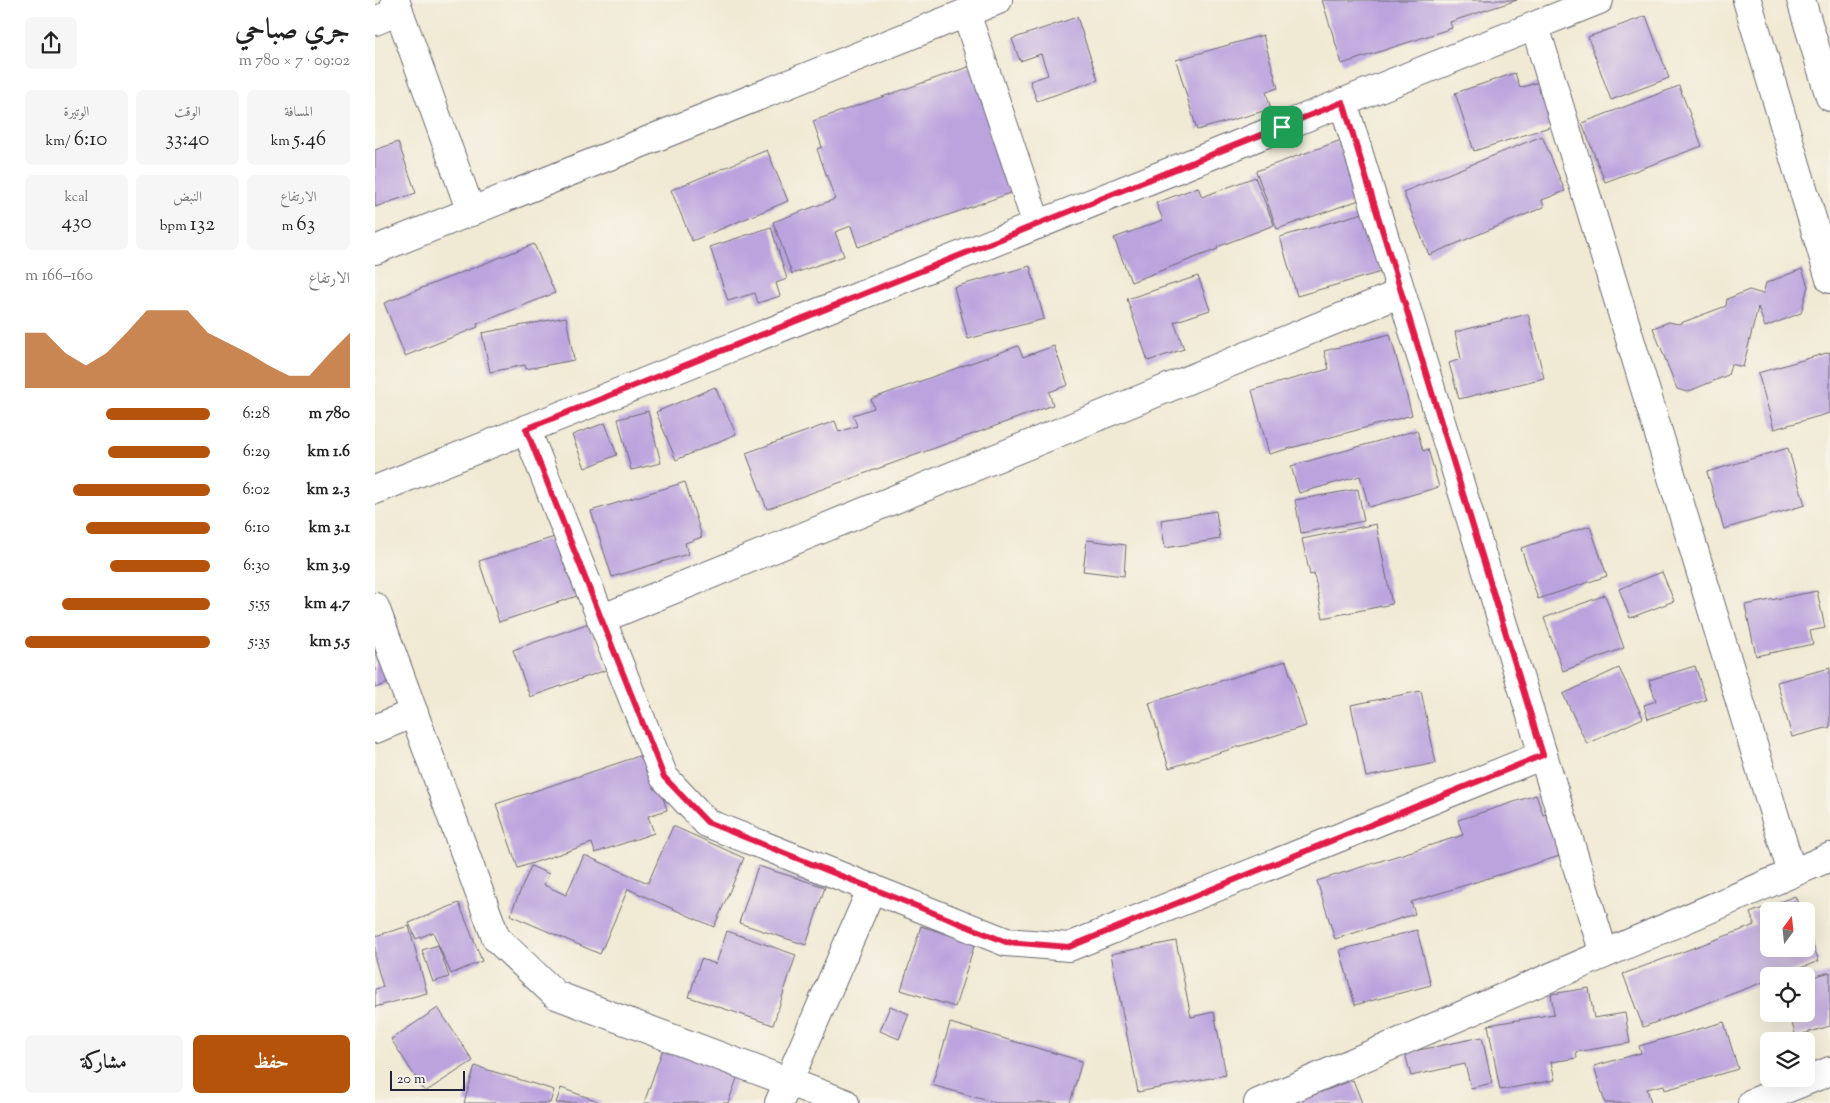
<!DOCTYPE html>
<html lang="ar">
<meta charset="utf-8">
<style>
:root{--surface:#fff;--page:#f6f6f6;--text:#222;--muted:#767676;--accent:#b45309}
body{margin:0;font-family:"Sorts Mill Goudy",Amiri,serif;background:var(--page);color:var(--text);direction:rtl;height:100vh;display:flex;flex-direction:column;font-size:19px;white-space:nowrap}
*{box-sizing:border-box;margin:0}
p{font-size:16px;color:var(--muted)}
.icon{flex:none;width:28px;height:28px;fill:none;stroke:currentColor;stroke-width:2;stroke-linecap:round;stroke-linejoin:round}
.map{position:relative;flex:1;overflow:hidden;direction:ltr}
.side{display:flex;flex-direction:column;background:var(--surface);width:375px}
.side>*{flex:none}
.needle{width:32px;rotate:15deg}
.tools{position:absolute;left:1385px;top:902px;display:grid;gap:10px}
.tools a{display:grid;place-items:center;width:55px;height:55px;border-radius:8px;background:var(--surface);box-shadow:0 5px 20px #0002;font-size:25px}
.scale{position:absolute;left:15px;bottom:12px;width:75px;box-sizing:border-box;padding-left:5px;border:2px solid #22223b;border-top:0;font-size:14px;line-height:18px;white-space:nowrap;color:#22223b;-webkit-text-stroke:4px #f7f3e8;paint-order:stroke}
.pin{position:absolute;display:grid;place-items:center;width:42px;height:42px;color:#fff;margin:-21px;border-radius:10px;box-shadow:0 2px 8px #0006}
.round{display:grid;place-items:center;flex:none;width:52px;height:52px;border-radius:8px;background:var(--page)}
.overview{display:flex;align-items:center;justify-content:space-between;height:85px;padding:0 25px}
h1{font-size:28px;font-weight:600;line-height:38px}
.metrics{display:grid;grid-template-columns:repeat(3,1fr);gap:8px;height:85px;padding:5px 25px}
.metrics div{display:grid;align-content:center;border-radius:8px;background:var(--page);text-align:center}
.metrics b{font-size:21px;font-weight:600}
.metrics small{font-size:14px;font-weight:400}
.metrics p{font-size:14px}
.chart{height:140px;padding:10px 25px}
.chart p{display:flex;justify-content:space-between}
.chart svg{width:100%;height:90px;margin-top:5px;fill:var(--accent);opacity:.7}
.primary-button{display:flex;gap:10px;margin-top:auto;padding:10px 25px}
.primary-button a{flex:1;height:58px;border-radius:8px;background:var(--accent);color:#fff;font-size:20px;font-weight:600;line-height:58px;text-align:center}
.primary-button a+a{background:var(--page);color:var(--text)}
ul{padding:0 25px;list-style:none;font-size:16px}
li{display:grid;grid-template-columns:80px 60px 1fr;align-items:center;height:38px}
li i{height:12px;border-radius:6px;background:var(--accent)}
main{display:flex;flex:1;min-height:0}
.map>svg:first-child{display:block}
.building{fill:#bba3de}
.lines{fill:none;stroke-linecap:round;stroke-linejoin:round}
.street-casing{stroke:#6a6871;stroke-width:30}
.street{stroke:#fff;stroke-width:28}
.route-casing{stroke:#fff;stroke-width:10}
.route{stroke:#e11d48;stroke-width:6}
</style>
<main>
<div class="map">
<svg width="1455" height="1103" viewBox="0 0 1455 1103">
<rect width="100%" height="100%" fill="#f7f3e8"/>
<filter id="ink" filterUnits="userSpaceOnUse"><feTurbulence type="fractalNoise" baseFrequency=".02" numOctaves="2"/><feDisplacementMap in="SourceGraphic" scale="10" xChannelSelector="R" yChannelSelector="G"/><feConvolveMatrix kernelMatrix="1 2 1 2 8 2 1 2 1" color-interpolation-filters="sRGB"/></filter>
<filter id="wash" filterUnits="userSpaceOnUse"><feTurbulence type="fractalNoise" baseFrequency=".0096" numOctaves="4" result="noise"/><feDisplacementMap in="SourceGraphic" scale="20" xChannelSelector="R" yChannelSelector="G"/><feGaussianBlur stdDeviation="1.12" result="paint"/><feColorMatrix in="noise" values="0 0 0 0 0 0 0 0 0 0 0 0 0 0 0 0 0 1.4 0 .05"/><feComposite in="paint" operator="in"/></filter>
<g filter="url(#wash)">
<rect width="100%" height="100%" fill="#f0ead4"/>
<g id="blocks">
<!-- building -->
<g class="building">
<path d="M947,0H1142L1075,22L1077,28L967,64Z"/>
<path d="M1271,16L1294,78L1236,100L1213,37Z"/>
<path d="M702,17L723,80L662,101L655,81L673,75L666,54L645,61L637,39Z"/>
<path d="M888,35L903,88L891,92L896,109L822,130L801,60Z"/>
<path d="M596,66L641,191L483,247L476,226L460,232L469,256L417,274L398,222L460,199L442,149L447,147L438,121Z"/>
<path d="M1140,73L1145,88L1173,79L1187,123L1099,151L1080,93Z"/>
<path d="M1304,86L1327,146L1230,182L1207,123Z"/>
<path d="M1167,136L1190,191L1167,200L1169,207L1054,255L1028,192Z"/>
<path d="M969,139L990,198L902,229L881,171Z"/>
<path d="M23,142L41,193L0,207V150Z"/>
<path d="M392,150L413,201L317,241L296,190Z"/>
<path d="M880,177L899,225L842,247L843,249L756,282L739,238L788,220L781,203L823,187L827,197Z"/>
<path d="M988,213L1006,272L922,296L905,237Z"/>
<path d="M396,227L412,279L401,283L405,296L383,303L380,293L353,301L335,247Z"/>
<path d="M159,244L180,293L102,324L103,327L30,356L9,303Z"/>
<path d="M655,266L669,319L593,339L579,287Z"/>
<path d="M1427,269L1433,286L1426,313L1390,327L1383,307L1368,367L1356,364L1353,375L1312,392L1302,389L1278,328L1294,322L1303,324L1351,306L1352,299L1374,290L1388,294L1391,283Z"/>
<path d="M823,276L835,310L799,322L809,349L773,361L752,299Z"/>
<path d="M1153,314L1169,378L1084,399L1074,363L1086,359L1080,332Z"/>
<path d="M191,317L199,360L151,369L150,365L115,372L107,333Z"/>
<path d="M1015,334L1037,415L894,454L877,390L954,369L949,351Z"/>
<path d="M643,346L648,357L679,346L693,385L674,392L678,405L392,509L371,453L460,421L464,432L482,426L478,415L499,408L496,399Z"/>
<path d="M1455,352V413L1399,429L1383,373Z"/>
<path d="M340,387L361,434L301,460L281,412Z"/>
<path d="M273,411L286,463L256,470L243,419Z"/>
<path d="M230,423L242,455L210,468L197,435Z"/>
<path d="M1042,430L1048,451L1053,449L1064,487L994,507L985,476L924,493L916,466Z"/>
<path d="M1413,448L1430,505L1349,529L1332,472Z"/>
<path d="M310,482L327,537L310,543L313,554L237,577L216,511Z"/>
<path d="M983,489L989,521L926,533L920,500Z"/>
<path d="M841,511L845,539L790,548L786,520Z"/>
<path d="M1001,524L1017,604L948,618L939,574L935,575L927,539Z"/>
<path d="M1215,526L1232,576L1163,599L1146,548Z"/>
<path d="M186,535L205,595L124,622L104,561Z"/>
<path d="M712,540L751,545L749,576L708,571Z"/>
<path d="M1287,572L1299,601L1255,618L1244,589Z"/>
<path d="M1442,591L1450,628L1435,631L1438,644L1381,656L1370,605Z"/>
<path d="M1230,595L1249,648L1188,671L1169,618Z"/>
<path d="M214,623L231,670L155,697L138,650Z"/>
<path d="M0,647L14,683L0,688Z"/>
<path d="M911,661L931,726L794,768L774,703Z"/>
<path d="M1320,666L1331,700L1273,719L1269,705L1281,701L1274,680Z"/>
<path d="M1244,668L1268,718L1212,744L1188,694Z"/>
<path d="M1455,668V727L1417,737L1402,682Z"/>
<path d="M1046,691L1061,763L991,777L976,705Z"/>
<path d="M273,753L292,810L273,816L279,833L220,853L217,843L143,868L121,804Z"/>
<path d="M1161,795L1168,815L1175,813L1188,855L1036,902L1040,914L960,939L942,881L1088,835L1083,820Z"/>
<path d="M298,826L369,858L339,927L253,889L225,954L135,915L156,866L174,874L169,885L191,895L209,855L273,883Z"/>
<path d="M383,866L450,887L431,945L364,923Z"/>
<path d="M1420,896L1426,911H1394V949H1431V927L1444,961L1404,976H1394V980L1268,1027L1248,974L1380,925L1375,913Z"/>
<path d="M84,903L107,961L76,974L58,932L41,939L34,923Z"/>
<path d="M34,926L52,993L0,1007V989L8,987L0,959V936Z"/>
<path d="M546,926L600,943L580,1007L526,990Z"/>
<path d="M1042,930L1056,985L980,1005L965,950Z"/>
<path d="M352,931L421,955L398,1025L314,997L326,959L341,964Z"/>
<path d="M801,941L816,1017L839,1012L851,1075L763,1092L736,954Z"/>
<path d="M63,945L74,977L58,982L47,950Z"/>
<path d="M1455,972V1026L1421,1036L1414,1014H1431V979Z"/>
<path d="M1214,988L1219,1018L1250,1013L1255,1043L1201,1052L1202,1058L1176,1062L1180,1080L1125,1090L1113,1025L1179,1014L1176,994Z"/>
<path d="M515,1006L534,1014L524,1039L505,1031Z"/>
<path d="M63,1008L98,1061L50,1092L16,1039Z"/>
<path d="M1349,1022L1363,1069L1290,1090L1289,1085L1272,1089L1276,1103H1230L1219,1066L1266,1053L1264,1046Z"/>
<path d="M575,1023L707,1061L695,1103H621L557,1085Z"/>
<path d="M1107,1037L1117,1083L1096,1088L1090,1064L1036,1076L1030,1053Z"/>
<path d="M289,1046L364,1073L353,1103H269Z"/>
<path d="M100,1066L179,1090L175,1103H89Z"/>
<path d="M978,1080L987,1103H917Z"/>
<path d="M186,1088L228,1103H181Z"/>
</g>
</g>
</g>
<g filter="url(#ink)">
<use href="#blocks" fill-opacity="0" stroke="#6a6871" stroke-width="1"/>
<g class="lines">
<!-- street casing -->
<g class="street-casing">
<g id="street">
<path d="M20,0L96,212"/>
<path d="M1372,0L1455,279"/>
<path d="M1426,0L1455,97"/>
<path d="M591,13L662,225"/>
<path d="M0,21L24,11"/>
<path d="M1160,26L1417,873"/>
<path d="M968,102L1229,954"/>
<path d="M0,250L623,0"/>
<path d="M151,429L289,777L332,823L631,942L694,947L1168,755"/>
<path d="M0,490L1224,0"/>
<path d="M0,607L121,938L181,995L470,1103"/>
<path d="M226,619L1026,293"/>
<path d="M0,729L39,713"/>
<path d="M404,1103L497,888"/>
<path d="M883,1103L1455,857"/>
<path d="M1377,1103L1455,1071"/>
</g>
</g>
<!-- street -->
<use href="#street" class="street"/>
</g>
</g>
<g class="lines" filter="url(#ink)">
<!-- route casing -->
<g class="route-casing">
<path id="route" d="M968,102L1168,755L694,947L631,942L332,822L289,777L151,429Z"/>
</g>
<!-- route -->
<use href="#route" class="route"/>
</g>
</svg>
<div class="tools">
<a><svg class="needle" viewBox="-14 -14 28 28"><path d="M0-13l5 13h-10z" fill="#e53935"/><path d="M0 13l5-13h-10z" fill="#767676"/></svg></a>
<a><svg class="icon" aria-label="locate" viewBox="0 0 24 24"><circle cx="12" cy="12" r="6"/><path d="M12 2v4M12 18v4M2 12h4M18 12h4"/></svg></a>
<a><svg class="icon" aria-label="layers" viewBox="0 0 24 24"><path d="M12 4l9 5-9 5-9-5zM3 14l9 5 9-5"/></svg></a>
</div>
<div class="scale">20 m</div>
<div class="pin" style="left:907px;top:127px;background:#1e9e55"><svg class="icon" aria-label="arrive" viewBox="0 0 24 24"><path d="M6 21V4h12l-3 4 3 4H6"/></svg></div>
</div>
<section class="side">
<div class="overview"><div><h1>جري صباحي</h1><p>09:02 · 7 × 780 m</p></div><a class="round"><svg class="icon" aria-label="share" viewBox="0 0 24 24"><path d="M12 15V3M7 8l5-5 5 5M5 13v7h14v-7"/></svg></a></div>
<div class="metrics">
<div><p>المسافة</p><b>5.46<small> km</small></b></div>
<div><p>الوقت</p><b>33:40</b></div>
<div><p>الوتيرة</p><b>6:10<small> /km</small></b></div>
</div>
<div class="metrics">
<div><p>الارتفاع</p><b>63<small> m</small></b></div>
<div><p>النبض</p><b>132<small> bpm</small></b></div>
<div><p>kcal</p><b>430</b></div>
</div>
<div class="chart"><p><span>الارتفاع</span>160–166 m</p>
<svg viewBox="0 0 160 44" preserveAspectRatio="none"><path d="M0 44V17L10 17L20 27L30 33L40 27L50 17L60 6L70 6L80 6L90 17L100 22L110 27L120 33L130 38L140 38L150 27L160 17V44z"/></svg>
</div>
<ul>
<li><b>780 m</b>6:28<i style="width:56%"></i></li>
<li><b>1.6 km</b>6:29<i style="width:55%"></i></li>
<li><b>2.3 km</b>6:02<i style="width:74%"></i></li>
<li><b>3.1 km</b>6:10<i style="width:67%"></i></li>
<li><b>3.9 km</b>6:30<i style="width:54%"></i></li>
<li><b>4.7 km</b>5:55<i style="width:80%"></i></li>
<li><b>5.5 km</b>5:35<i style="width:100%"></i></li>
</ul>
<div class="primary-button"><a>حفظ</a><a>مشاركة</a></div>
</section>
</main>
